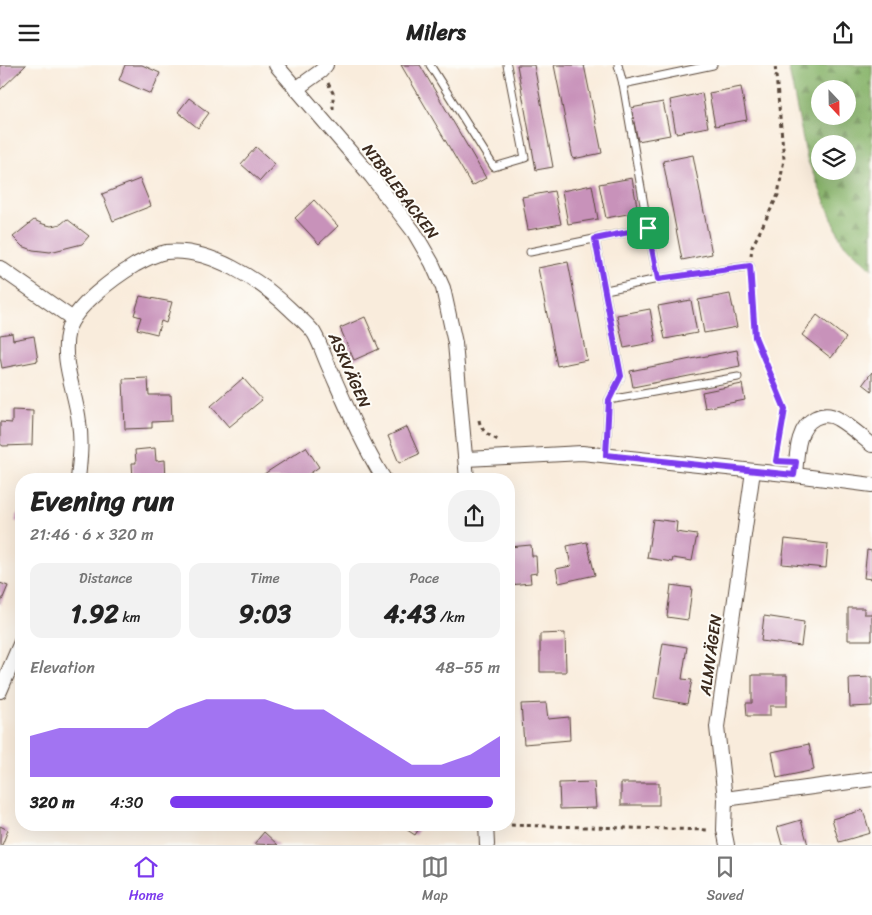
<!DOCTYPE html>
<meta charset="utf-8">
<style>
:root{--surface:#fff;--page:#f2f2f2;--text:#222;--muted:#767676;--line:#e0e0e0;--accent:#7c3aed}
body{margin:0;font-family:Sriracha,sans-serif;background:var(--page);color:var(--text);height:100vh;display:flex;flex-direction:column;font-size:19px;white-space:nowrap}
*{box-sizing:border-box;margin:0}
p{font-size:16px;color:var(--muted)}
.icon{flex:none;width:28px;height:28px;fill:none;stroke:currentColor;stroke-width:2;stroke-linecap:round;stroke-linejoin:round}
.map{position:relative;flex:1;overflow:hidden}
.drawer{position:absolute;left:15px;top:408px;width:500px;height:358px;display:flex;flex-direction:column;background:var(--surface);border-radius:20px;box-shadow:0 5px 20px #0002}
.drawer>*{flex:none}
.needle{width:32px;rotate:158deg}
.buttons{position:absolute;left:811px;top:15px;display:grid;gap:10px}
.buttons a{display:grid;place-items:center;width:45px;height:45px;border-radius:50%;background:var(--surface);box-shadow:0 5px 20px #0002;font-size:25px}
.pin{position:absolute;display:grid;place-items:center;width:42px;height:42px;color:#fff;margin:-21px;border-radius:10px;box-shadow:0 2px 8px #0006}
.round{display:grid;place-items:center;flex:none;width:52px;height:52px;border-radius:20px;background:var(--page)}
.overview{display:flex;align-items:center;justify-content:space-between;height:85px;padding:0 15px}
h1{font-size:28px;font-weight:700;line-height:38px}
.metrics{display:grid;grid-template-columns:repeat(3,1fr);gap:8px;height:85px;padding:5px 15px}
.metrics div{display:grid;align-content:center;border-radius:12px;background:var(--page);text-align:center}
.metrics b{font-size:25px;font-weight:700}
.metrics small{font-size:14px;font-weight:400}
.metrics p{font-size:14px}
.chart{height:140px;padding:10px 15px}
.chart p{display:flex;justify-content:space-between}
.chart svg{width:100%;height:90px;margin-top:5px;fill:var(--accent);opacity:.7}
ul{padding:0 15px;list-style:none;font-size:16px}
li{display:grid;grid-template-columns:80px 60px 1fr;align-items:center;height:38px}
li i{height:12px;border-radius:6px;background:var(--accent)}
header{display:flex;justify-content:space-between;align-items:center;height:65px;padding:0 15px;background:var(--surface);font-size:22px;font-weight:700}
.tab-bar{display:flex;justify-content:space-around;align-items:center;height:70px;border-top:1px solid var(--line);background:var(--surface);font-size:14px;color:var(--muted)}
.tab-bar a{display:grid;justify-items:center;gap:2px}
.tab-bar .current{color:var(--accent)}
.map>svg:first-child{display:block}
.forest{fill:url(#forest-firs);stroke:#627046;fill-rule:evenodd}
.building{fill:#c892ba}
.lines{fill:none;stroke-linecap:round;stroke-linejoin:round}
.lane-casing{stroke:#58473a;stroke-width:9}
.street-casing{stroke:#58473a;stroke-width:16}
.path{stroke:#58473a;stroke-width:3;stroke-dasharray:4 4;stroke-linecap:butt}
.lane{stroke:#fff;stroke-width:7}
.street{stroke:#fff;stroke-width:14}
.route-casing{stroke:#fff;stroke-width:10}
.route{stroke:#7c3aed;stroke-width:6}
.labels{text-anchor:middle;stroke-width:4;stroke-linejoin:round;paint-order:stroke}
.street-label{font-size:16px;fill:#3b2a1e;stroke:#fdfcf7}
</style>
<header><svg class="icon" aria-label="menu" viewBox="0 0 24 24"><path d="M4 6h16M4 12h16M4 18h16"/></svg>Milers<svg class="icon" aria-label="share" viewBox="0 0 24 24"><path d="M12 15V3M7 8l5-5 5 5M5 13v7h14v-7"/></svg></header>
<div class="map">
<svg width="872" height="780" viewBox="0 0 872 780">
<defs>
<pattern id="forest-firs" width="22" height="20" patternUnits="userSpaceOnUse" patternTransform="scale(1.25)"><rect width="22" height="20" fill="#8ab66d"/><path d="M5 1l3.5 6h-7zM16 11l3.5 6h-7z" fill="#729459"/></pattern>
</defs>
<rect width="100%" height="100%" fill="#fdfcf7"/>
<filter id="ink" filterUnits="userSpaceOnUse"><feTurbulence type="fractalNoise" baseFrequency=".02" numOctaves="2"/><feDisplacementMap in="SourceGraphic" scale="10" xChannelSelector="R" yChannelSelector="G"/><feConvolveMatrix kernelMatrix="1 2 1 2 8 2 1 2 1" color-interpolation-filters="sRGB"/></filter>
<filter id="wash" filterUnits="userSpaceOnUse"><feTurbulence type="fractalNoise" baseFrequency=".0096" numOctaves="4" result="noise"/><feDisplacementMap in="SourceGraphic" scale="20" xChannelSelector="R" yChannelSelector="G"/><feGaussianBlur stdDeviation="1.12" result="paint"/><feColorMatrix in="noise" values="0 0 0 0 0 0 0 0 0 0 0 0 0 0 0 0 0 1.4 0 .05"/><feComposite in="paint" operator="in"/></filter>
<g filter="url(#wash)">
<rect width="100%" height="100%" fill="#f9ecdc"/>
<!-- forest -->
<path class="forest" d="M788,0H872V204L842,177L807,94ZM820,24H848V51H820ZM820,79H848V106H820Z"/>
<g id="blocks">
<!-- building -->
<g class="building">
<path d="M0,0H26L0,25Z"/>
<path d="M125,0H142L160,8L151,29L119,15Z"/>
<path d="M401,0H420L486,113L472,121Z"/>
<path d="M517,0H534L553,102L536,105Z"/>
<path d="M554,0H584L602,88L573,94Z"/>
<path d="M741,22L747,55L715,61L709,28Z"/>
<path d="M702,28L708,62L676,68L670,35Z"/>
<path d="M189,33L209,48L198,63L178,47Z"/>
<path d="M663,37L670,70L638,76L631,43Z"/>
<path d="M256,82L275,99L260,116L241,99Z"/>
<path d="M693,90L712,189L682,195L663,96Z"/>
<path d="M632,113L638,147L606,153L599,119Z"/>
<path d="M140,114L151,141L113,156L102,129Z"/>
<path d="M592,120L598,154L568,159L562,126Z"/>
<path d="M554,126L561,159L528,165L522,132Z"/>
<path d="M314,135L338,161L319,179L295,153Z"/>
<path d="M67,154L89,171L82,179L50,187L33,185L22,181L13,172L34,155L43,159L51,161L61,159Z"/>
<path d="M568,197L587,295L557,301L538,203Z"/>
<path d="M730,229L737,262L704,268L698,235Z"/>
<path d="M140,231L172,237L166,258L161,256L157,269L137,264L141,252L134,250Z"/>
<path d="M691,235L697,268L665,274L658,241Z"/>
<path d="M650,244L656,277L624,283L617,250Z"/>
<path d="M817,250L846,273L831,293L802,270Z"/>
<path d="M365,252L379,284L354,295L340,263Z"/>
<path d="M12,268L13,275L34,271L38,296L2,303L0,292V270Z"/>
<path d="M737,285L740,301L633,322L630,306Z"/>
<path d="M872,307V326L863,319Z"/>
<path d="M148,313L149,330H171L172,356L152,357V363L125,364L123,314Z"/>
<path d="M243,313L262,335L229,362L211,341Z"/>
<path d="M742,319L745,335L705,343L702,327Z"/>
<path d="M12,345L33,346L32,380L3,381L0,379V357L12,358Z"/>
<path d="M407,362L419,389L399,398L388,371Z"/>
<path d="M306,382L319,402L302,414H266L264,409Z"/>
<path d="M155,383L156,396L165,395L166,414H133L132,398H136L135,385Z"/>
<path d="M21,441V458L15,456Z"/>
<path d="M653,454L677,457L676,467L697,470L692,496L673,493L672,497L647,493Z"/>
<path d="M785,474L828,479L826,503L782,499Z"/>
<path d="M587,477L595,510L559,518L556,504L571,501L567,481Z"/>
<path d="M531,480L532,491H536L537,508L530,509L531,518L509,520V482Z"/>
<path d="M867,485L872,486V514L864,513Z"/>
<path d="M0,518L8,521L0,540Z"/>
<path d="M671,520L692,523L688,555L667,552Z"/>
<path d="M848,543H864V549H872V575H848Z"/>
<path d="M764,551L804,557L801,581L761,576Z"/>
<path d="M565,568L566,607H540V569Z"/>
<path d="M663,578L687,582L682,614L692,615L687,639L654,633Z"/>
<path d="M752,610H787V641H770V651H747L746,638H752Z"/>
<path d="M872,612V641L850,642L849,613Z"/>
<path d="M546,638L548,654L569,652L570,675L524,679L521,639Z"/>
<path d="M809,679L814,705L777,713L772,687Z"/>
<path d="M594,717L596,743L560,744L559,718Z"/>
<rect x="621" y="718" width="38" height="22"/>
<path d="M863,745L870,768L839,777L832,754Z"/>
<path d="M801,755L808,780H782L777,762Z"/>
<path d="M398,759H422L415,770Z"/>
<path d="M0,761L8,765L2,780H0Z"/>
<path d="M264,767L278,780L254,779Z"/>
</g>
</g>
</g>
<g filter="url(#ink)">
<use href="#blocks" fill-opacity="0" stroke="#58473a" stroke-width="1"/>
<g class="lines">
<!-- lane casing -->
<g class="lane-casing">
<g id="lane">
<path d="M430,0L494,102L525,93L507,0"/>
<path d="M623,19L713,0"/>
<path d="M648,163L658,214"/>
<path d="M595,174L621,311L609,335L606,390"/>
<path d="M530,187L648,163L623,19L618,0"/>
<path d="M606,225L658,214L750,201"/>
<path d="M609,335L738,312"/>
</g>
</g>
<!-- street casing -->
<g class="street-casing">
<g id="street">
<path d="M276,0L371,111L414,167L432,198L443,223L455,278L467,414"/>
<path d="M296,24L321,6L326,0"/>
<path d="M0,203L73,254"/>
<path d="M466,394L582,388L795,410L872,420"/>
<path d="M795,410C797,391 796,363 815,353C823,349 830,349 838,354C850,361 861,371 872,380"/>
<path d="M78,414C80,395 82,377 79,357C76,327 60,296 68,265C74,242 115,212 135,200C144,195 156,189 166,187C209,182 260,215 290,244C297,251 308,259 314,268C320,278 324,291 329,302C346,340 362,379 384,414"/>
<path d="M0,626L21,577"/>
<path d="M725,734L872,714"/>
<path d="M486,759L487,780"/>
<path d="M727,780L724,765L725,734L717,662L753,406"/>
</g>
</g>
<!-- path -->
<g class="path">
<path d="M328,18L333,28V44"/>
<path d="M751,191L752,182L778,130L784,94L775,0"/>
<path d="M751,212L755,272L785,345L777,395"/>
<path d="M479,355C481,367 490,371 500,376"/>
<path d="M503,759L506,760L710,765"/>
</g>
<!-- lane -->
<use href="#lane" class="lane"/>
<!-- street -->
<use href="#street" class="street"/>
</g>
</g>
<g class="lines" filter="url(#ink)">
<!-- route casing -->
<g class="route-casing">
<path id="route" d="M648,163L658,214L750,201L755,272L785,344L776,396L796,397L794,410L606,390L609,335L621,311L595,174Z"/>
</g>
<!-- route -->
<use href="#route" class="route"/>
</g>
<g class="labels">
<!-- street labels -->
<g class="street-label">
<text transform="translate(401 126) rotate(53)" y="6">NIBBLEBACKEN</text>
<text transform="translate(350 305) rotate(66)" y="6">ASKVÄGEN</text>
<text transform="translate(710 590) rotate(-82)" y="6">ALMVÄGEN</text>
</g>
</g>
</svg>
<div class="buttons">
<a><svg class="needle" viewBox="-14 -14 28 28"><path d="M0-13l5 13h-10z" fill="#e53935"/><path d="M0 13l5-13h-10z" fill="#767676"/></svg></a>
<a><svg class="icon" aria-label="layers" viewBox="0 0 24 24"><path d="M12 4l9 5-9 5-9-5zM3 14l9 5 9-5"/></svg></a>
</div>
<div class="pin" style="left:648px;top:163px;background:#1e9e55"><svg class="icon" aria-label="arrive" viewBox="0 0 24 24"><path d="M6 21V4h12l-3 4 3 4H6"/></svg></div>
<section class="drawer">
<div class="overview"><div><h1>Evening run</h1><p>21:46 · 6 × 320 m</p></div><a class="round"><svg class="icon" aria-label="share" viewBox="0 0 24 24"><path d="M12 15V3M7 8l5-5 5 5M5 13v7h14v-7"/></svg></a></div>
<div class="metrics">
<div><p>Distance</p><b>1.92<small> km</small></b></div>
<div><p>Time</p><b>9:03</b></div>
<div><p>Pace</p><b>4:43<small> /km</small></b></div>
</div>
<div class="chart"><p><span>Elevation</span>48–55 m</p>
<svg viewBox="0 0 160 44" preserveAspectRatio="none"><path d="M0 44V24L10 20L20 20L30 20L40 20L50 11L60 6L70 6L80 6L90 11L100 11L110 20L120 29L130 38L140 38L150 33L160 24V44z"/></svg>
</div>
<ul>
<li><b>320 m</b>4:30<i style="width:98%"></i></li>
</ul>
</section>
</div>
<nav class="tab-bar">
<a class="current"><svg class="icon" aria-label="home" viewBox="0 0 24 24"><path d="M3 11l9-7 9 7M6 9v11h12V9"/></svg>Home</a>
<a><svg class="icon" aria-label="map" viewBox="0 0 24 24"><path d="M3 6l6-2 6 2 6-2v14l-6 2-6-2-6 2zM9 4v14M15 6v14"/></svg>Map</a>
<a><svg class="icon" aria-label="saved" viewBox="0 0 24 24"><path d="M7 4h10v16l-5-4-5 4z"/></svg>Saved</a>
</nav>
